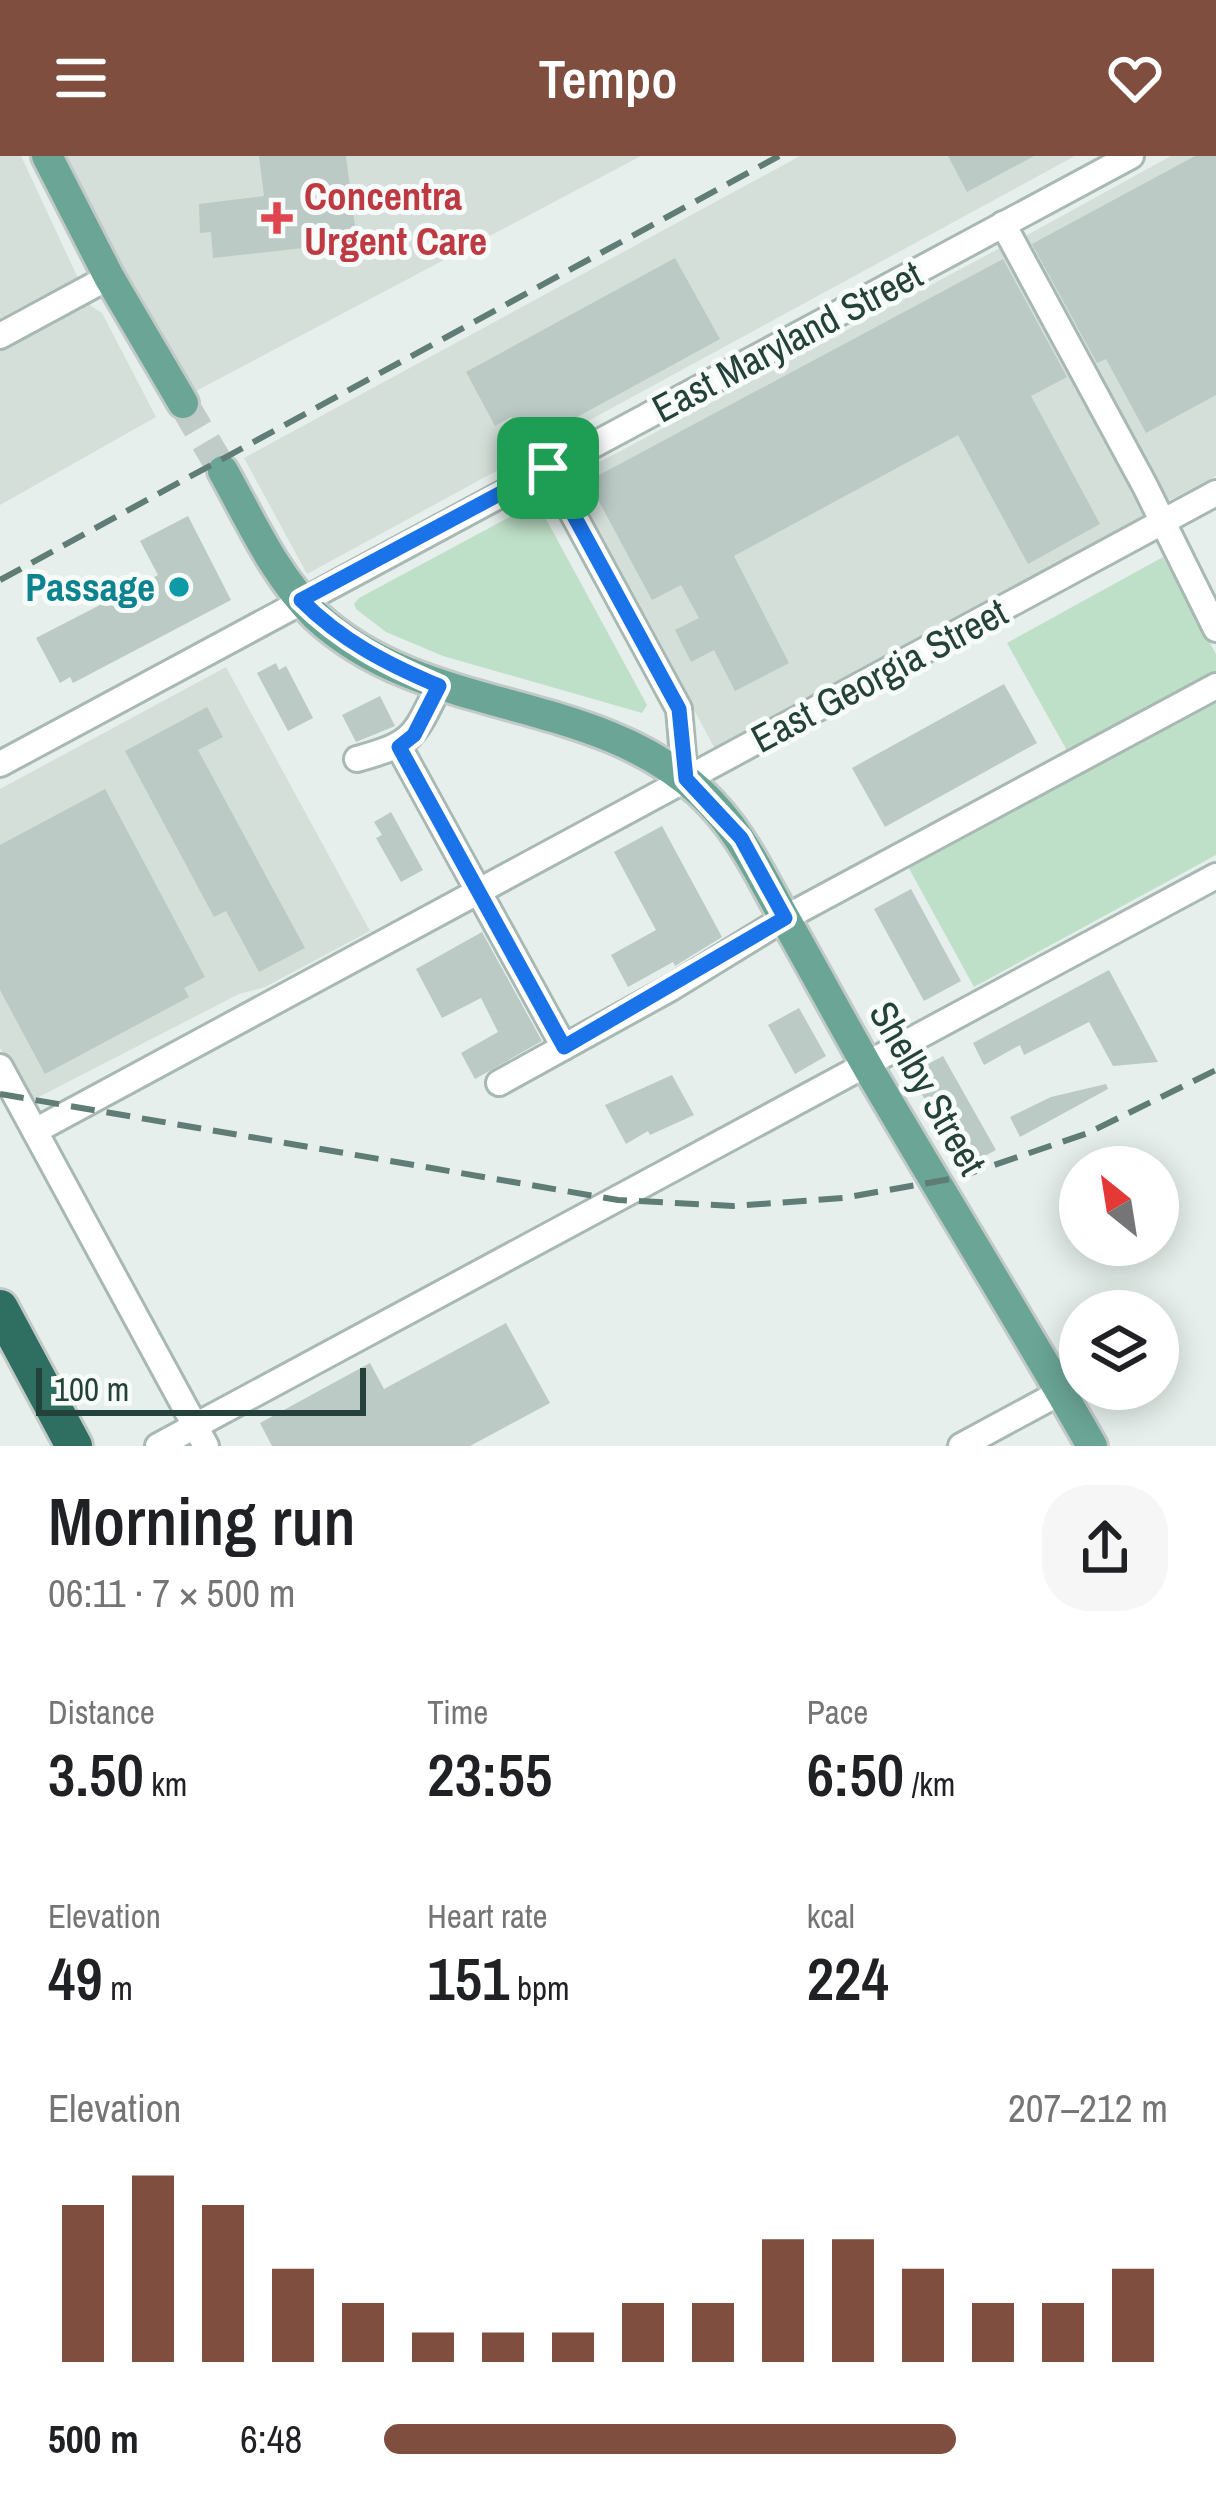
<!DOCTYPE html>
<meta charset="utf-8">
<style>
:root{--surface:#fff;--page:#f6f6f6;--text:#202124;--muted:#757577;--accent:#7f4e3f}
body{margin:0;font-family:"Archivo Narrow",sans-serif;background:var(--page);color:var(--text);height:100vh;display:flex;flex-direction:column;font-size:45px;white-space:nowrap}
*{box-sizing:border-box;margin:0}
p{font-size:39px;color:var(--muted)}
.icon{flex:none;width:66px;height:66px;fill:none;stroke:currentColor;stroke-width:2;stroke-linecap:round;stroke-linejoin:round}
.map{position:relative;height:1290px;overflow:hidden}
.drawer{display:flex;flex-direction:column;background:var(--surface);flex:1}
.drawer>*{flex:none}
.needle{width:78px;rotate:330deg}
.controls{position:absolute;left:1059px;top:990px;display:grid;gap:24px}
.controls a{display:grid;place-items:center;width:120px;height:120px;border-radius:50%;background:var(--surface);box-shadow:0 6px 30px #0003;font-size:60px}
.scale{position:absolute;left:36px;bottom:30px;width:330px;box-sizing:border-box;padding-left:12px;border:6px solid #24423a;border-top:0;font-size:33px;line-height:42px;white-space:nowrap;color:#24423a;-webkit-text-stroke:9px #f7fbf9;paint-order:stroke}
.pin{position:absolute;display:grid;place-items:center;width:102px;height:102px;color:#fff;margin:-51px;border-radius:24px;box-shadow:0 6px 18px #0006}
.round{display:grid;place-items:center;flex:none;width:126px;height:126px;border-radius:48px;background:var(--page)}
.overview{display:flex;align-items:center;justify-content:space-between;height:204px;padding:0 48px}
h1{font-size:66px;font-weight:600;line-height:90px}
.metrics{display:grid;grid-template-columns:repeat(3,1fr);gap:18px;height:204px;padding:12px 48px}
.metrics div{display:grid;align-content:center}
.metrics b{font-size:60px;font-weight:600}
.metrics small{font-size:33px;font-weight:400}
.metrics p{font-size:33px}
.chart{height:336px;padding:24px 48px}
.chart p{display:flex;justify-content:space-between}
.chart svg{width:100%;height:216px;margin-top:12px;stroke:var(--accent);stroke-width:6}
ul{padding:0 48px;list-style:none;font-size:39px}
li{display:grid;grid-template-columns:192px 144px 1fr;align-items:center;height:90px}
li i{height:30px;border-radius:15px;background:var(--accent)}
header{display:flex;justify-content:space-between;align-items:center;height:156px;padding:0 48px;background:var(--accent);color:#fff;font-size:54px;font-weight:600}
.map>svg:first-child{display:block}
.built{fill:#d4dfda}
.green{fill:#bfe0c8}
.building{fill:#bbcac4}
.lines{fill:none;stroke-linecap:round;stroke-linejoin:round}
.major-tunnel{stroke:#bfccc8;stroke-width:30;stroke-dasharray:30 15;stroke-linecap:butt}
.minor-casing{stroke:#a8b8b2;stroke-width:30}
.major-casing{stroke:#c2cac8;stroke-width:36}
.highway-casing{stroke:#c2cac8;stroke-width:42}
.minor{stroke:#fff;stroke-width:24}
.major{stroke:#6aa596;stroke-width:30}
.highway{stroke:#2f6f62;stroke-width:36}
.rail{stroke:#5f7d75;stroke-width:6;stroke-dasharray:24 12;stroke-linecap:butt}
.route-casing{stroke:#fff;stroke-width:24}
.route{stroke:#1a73e8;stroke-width:15}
.health-dot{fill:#e0444e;stroke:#f7fbf9;stroke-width:4.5}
.culture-dot{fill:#0f9aa8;stroke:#f7fbf9;stroke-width:4.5}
.labels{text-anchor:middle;stroke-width:10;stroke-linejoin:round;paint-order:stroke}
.health-label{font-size:39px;font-weight:bold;fill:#be3a42;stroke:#f7fbf9;text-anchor:start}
.street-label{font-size:39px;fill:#24423a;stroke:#f7fbf9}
.culture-label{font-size:39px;font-weight:bold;fill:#0d838f;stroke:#f7fbf9;text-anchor:end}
</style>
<header><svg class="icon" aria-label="menu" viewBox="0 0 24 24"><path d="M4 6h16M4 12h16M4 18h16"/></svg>Tempo<svg class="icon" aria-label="heart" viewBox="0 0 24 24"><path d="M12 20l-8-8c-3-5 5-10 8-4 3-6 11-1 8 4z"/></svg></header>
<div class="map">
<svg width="1216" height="1290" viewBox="0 0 1216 1290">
<rect width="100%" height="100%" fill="#e6efeb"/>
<!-- built -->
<g class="built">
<path d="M0,0H21L91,150L102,157L156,261L0,349Z"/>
<path d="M61,0H641L196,235L130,133Z"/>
<path d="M800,0H1075L307,418L244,302Z"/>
<path d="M1171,0H1216V320L1164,347L1020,83Z"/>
<path d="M1000,92L1145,362L715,593L570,322Z"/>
<path d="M226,511L370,775L265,831L239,838L29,946L0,892V633Z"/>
</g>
<!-- green -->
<g class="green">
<path d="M532,349L540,352L647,549L642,557L443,500L386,476L356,453L354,448L359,442Z"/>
<path d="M1163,401L1216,498V519L1070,600L1007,487Z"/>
<path d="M1216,538V699L974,831L906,707Z"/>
</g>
<!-- building -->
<g class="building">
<path d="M259,0H346L357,86L213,102L211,76L200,77L199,48L264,40Z"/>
<path d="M948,0H1034L967,36Z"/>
<path d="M1195,0H1216V239L1146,277L1106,203L1097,207L1032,88Z"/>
<path d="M675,102L720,183L526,289L511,261L495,270L466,216Z"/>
<path d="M1003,103L1067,221L1031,240L1100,368L1028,408L958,279L734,400L789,507L735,535L714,494L691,506L675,474L699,462L681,429L652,444L588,325Z"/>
<path d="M188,360L231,444L73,527L70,521L60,527L36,482L158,419L140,385Z"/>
<path d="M276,507L279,514L286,510L313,562L288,575L257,517Z"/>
<path d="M1004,528L1037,587L885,671L852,612Z"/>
<path d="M380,540L395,570L356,586L342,559Z"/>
<path d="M207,551L223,581L198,594L305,792L259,816L226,755L214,761L125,595Z"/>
<path d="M105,633L205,821L184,832L189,841L45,918L0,834V689Z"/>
<path d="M391,656L423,714L401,726L376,682L382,679L374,666Z"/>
<path d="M662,670L722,781L675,810L673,806L628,831L611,799L656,774L614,696Z"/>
<path d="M911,733L961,825L924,845L874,753Z"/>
<path d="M482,776L542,885L475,923L461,897L498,876L481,842L442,862L416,813Z"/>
<path d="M1109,814L1158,906L1113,910L1089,866L1024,899L1020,889L984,909L973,887Z"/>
<path d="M799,852L826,900L795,918L768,869Z"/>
<path d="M943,900L996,994L964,1011L910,918Z"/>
<path d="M672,919L694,959L650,979L648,975L626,988L605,949Z"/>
<path d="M1106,928L1108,933L1020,981L1010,961L1051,941Z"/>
<path d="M506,1167L550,1247L470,1290H272L260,1267L370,1207L384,1233Z"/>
</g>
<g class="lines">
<!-- major-tunnel -->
<path class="major-tunnel" d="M183,247L223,315"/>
<!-- minor casing -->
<g class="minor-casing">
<g id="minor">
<path d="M1003,68L1145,330L1216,473"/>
<path d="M0,180L109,121"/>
<path d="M548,312L679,553L685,623"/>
<path d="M399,591L564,891"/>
<path d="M357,603C414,587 413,582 439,530"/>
<path d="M0,608L1131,0"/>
<path d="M0,911L206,1290"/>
<path d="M499,927L671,832L785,762L1216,530"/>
<path d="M35,975L1216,337"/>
<path d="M158,1290L1216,720"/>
<path d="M961,1290L1061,1236"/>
</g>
</g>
<!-- major casing -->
<g class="major-casing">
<g id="major">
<path d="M47,0L109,121L183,247"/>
<path d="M223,315C251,365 275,420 316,460C424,561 592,536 700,636C740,673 759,717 785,763C815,816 844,870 874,922C946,1045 1021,1166 1092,1290"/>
</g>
</g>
<!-- highway casing -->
<g class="highway-casing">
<path id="highway" d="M0,1152L74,1290"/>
</g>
<!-- minor -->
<use href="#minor" class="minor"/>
<!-- major -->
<use href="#major" class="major"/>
<!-- highway -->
<use href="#highway" class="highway"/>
<!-- rail -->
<g class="rail">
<path d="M0,424L779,0"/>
<path d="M0,938L618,1044L733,1050L843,1042L956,1022L1088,977L1216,914"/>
</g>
</g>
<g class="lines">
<!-- route casing -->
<g class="route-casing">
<path id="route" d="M548,312L679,553L686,623L741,682L785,762L564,891L399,591L414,579L439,530C387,508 342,485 301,444Z"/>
</g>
<!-- route -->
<use href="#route" class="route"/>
</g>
<!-- markers -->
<path class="health-dot" d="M271 44h12v12h12v12h-12v12h-12v-12h-12v-12h12z"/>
<circle class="culture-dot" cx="179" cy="431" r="12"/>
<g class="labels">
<!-- health labels -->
<g class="health-label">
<text x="304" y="54">Concentra<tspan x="304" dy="45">Urgent Care</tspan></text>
</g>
<!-- street labels -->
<g class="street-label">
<text transform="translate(787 185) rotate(-28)" y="14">East Maryland Street</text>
<text transform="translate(879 519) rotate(-28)" y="14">East Georgia Street</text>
<text transform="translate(928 932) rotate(60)" y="14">Shelby Street</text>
</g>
<!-- culture labels -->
<g class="culture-label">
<text x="155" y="445">Passage</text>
</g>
</g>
</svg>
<div class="controls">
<a><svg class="needle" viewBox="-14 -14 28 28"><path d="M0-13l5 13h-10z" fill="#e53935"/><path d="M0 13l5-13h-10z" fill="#757577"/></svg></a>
<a><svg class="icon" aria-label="layers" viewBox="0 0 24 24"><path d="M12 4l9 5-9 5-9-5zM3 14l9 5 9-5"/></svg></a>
</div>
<div class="scale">100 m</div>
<div class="pin" style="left:548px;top:312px;background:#1e9e55"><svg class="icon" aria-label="arrive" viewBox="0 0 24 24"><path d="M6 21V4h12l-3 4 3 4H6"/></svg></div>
</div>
<section class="drawer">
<div class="overview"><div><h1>Morning run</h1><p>06:11 · 7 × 500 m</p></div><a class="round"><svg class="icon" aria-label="share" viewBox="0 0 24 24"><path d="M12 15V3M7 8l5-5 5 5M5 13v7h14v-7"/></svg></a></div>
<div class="metrics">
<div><p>Distance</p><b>3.50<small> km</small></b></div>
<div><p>Time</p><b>23:55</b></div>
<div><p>Pace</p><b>6:50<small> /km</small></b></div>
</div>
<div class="metrics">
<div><p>Elevation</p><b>49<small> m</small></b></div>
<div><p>Heart rate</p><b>151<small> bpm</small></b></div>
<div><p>kcal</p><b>224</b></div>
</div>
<div class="chart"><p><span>Elevation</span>207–212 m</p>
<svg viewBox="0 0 160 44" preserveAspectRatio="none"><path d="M5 44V12M15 44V6M25 44V12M35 44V25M45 44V32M55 44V38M65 44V38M75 44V38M85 44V32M95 44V32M105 44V19M115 44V19M125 44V25M135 44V32M145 44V32M155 44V25"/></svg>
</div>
<ul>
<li><b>500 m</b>6:48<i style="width:73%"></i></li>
</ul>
</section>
